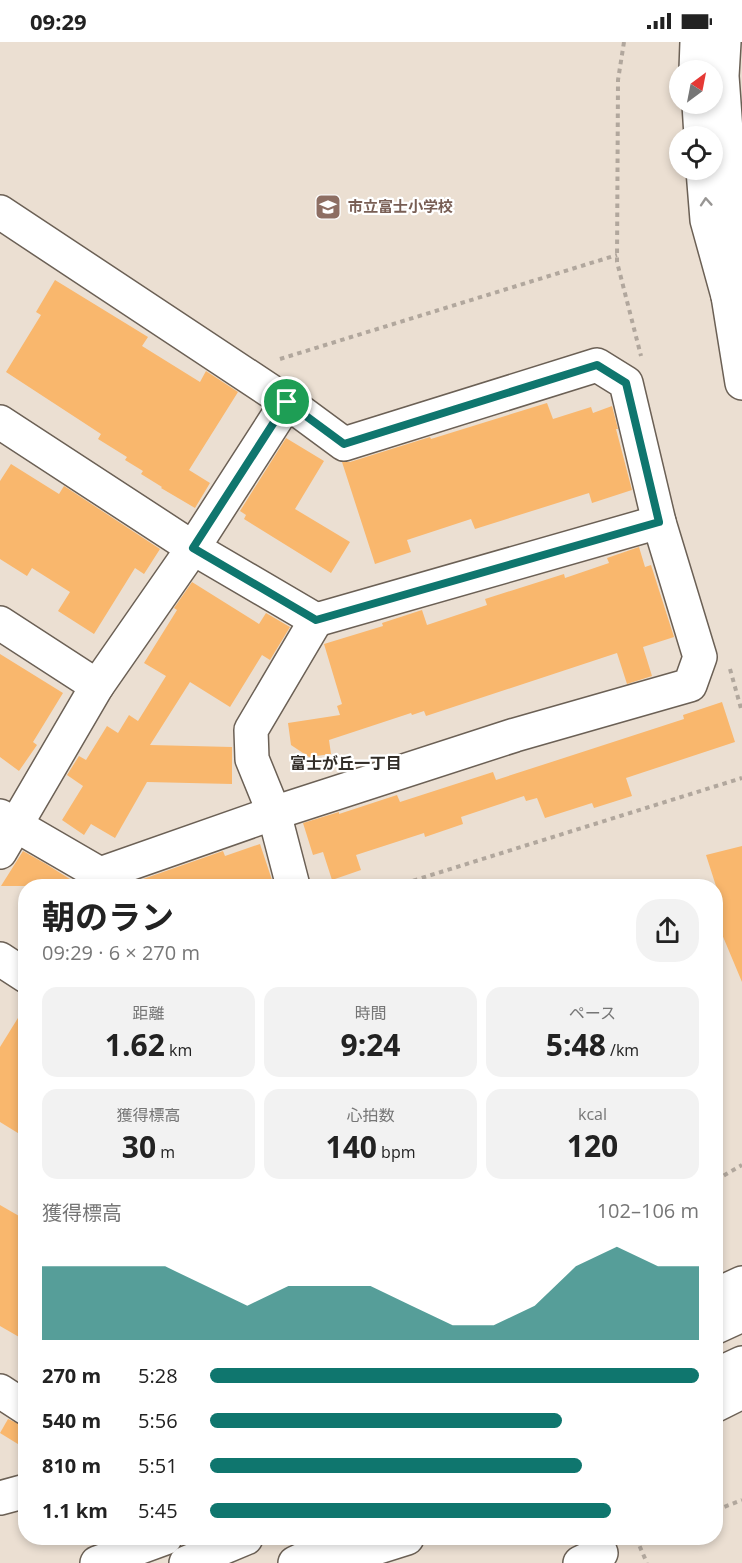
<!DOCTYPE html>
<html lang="ja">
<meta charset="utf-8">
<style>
:root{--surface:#fff;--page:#f2f2f2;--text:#222;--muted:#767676;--accent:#0f766e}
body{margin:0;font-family:"Open Sans","Noto Sans JP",sans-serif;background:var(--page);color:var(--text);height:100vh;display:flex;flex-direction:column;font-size:22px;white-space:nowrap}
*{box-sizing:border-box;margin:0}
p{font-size:20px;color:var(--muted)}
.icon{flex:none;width:33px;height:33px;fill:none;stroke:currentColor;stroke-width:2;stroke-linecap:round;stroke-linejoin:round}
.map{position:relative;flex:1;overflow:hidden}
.side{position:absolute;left:18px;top:837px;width:705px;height:666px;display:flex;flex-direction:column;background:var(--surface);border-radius:24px;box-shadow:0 3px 9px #0003}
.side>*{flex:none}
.needle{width:39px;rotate:32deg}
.fabs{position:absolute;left:669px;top:18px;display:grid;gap:12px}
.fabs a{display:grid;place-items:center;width:54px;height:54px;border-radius:50%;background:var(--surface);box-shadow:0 3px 9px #0003;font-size:30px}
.pin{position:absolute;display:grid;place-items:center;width:51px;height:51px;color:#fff;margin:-26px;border:3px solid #fff;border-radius:50%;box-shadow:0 2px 6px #0007}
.round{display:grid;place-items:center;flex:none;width:63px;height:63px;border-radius:24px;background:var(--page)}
.overview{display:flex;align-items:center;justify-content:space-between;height:102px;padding:0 24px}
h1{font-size:33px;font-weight:700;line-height:45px}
.metrics{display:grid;grid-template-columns:repeat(3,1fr);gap:9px;height:102px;padding:6px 24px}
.metrics div{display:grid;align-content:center;border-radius:15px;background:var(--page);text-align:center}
.metrics b{font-size:30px;font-weight:700}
.metrics small{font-size:16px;font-weight:400}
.metrics p{font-size:16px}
.chart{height:168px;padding:12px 24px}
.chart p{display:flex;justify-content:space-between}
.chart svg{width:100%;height:108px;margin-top:6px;fill:var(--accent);opacity:.7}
ul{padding:0 24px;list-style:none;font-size:20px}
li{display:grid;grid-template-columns:96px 72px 1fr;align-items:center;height:45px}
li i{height:15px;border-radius:8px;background:var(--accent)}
.status{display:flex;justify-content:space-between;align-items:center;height:42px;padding:0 30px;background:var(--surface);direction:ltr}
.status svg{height:16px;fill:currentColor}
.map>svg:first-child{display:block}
.building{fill:#f9b76d}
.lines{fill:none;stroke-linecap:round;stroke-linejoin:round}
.minor-casing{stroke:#6b6055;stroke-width:36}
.major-casing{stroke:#6b6055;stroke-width:36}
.path{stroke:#b1a79d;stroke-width:4;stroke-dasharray:4.5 4.5;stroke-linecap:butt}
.minor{stroke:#fff;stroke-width:33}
.major{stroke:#fff;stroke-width:33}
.oneway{stroke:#989694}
.route-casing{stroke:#fff;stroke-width:12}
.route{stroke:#0f766e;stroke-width:8}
.labels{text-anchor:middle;stroke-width:4.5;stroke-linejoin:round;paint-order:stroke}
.education-label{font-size:15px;font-weight:bold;fill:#785e54;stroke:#fff;text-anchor:start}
.neighbourhood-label{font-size:16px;font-weight:bold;fill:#322d28;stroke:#fff}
</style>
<div class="status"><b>09:29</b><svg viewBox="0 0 49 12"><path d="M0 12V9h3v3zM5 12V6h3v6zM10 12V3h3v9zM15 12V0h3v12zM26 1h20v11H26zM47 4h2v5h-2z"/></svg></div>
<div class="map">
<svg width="742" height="1521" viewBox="0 0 742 1521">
<rect width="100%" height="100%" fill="#ebdfd2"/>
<!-- building -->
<g class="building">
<path d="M55,238L148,295L142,304L200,340L206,329L238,350L189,428L210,441L195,466L161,446L162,445L141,432L143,429L125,418L127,415L98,397L101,392L6,330L41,273L36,270Z"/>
<path d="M547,361L553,377L591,365L593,371L612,364L618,387H616L632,448L592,461L589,451L475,487L471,477L407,498L411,510L375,522L342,420H350L430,395L431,397Z"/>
<path d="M286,396L324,419L295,467L350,500L331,531L244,477L246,473L240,469Z"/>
<path d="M11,422L59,452L64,444L160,507L144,532L135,526L94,592L58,569L70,550L32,526L27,534L0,517V439Z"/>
<path d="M639,505L645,525L651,523L674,595L643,605L652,634L627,642L617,611L426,674L424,669L412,673L411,671L329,698L331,712L309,715L291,703L288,681L340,673L337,664L342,662L324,602L383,584L382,581L422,568L427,583L487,563L485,557L564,532L565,536L609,521L607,516Z"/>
<path d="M192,540L259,582L266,571L290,585L270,618L262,613L230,665L190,640L150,703L232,705V742L147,740L115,796L91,782L84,793L62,778L83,744L67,733L79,714L86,718L107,684L118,691L129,673L138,679L166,634L144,621L177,568L174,566Z"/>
<path d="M0,612L63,651L33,700L37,703L19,729L0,715Z"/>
<path d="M722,660L735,700L626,736L632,754L594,766L592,761L545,776L537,756L526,759L524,754L461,775L463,782L425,795L424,791L356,813L361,828L332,838L323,810L313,813L303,781L339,770V772L397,753L400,760L493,730L496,738L684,677L683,673Z"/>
<path d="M260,802L274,844H126V843L223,809L225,814Z"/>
<path d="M742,804V940L716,878V844L706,813Z"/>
<path d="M23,809L46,822L81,844H1Z"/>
<path d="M26,963V1096L0,1080V1005Z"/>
<path d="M0,1163L26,1178V1299L0,1284Z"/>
<path d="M8,1377L26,1385V1407L0,1391Z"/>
</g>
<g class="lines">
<!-- minor casing -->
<g class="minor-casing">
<g id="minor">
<path d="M0,170L287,360L344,402L597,323L626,341L659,480L700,615L690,643L515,693L274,771L100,832L0,774"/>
<path d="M0,380L193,506L316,578L659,480"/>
<path d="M0,581L97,644"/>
<path d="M0,810L97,644L193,506L287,360"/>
<path d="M293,844L274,771L252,717L251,688L316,578"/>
<path d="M0,917L26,934"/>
<path d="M0,1349L26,1366"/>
<path d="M0,1456L26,1449"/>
<path d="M580,1521L601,1511L594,1496"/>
</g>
</g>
<!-- major casing -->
<g class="major-casing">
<g id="major">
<path d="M724,0L722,34L732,171L728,254"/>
<path d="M696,28L697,0"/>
<path d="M699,62L701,94"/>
<path d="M703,128L707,178L728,254L742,341"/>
<path d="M716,1253L742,1241"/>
<path d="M716,1285L742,1273"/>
<path d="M716,1333L742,1321"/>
<path d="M716,1363L742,1350"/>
<path d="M97,1521L165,1496"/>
<path d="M186,1521L246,1496"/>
<path d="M295,1521L347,1497"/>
<path d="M328,1521L407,1496"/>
</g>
</g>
<!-- path -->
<g class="path">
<path d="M624,0L618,38L617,220L641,314"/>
<path d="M280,317L617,213"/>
<path d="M730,627L742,670"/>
<path d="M396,844L742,736"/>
<path d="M716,1138L742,1123"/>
<path d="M716,1468L742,1458"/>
<path d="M636,1496L647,1521"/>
<path d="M638,1500L650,1496"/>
</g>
<!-- minor -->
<use href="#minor" class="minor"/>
<!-- major -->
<use href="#major" class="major"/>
</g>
<!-- one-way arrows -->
<defs><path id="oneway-chevron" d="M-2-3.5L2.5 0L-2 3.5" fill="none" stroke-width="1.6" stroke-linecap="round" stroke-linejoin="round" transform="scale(1.5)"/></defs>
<use class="oneway" href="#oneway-chevron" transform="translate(706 160) rotate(-94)"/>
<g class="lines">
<!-- route casing -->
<g class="route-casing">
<path id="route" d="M597,323L626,341L659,480L316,578L193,506L287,360L344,402Z"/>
</g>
<!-- route -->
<use href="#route" class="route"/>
</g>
<!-- icons -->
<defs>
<g id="school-square" transform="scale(1.35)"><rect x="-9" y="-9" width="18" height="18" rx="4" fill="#8d6e63" stroke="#fff"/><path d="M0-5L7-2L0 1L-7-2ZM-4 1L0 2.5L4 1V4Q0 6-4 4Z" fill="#fff"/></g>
</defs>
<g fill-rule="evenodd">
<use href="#school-square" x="328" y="165"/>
</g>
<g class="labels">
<!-- education labels -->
<g class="education-label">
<text x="348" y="170">市立富士小学校</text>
</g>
<!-- neighbourhood labels -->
<g class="neighbourhood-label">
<text x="346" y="727">富士が丘一丁目</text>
</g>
</g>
</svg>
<div class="fabs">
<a><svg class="needle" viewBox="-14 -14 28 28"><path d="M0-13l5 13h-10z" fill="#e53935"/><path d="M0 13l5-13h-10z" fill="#767676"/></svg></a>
<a><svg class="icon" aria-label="locate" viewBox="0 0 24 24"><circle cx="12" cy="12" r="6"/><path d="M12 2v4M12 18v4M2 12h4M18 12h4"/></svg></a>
</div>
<div class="pin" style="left:287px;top:360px;background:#1e9e55"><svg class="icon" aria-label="arrive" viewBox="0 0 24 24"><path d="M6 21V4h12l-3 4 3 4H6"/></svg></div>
<section class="side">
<div class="overview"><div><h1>朝のラン</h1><p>09:29 · 6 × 270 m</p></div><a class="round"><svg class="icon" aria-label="share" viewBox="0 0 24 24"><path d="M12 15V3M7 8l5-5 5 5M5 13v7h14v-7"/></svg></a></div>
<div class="metrics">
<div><p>距離</p><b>1.62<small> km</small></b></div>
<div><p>時間</p><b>9:24</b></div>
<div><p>ペース</p><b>5:48<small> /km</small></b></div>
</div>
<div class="metrics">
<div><p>獲得標高</p><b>30<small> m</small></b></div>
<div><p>心拍数</p><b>140<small> bpm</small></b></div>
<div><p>kcal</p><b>120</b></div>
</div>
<div class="chart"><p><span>獲得標高</span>102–106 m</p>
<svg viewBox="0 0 160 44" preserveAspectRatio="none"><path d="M0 44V14L10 14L20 14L30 14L40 22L50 30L60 22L70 22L80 22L90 30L100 38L110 38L120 30L130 14L140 6L150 14L160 14V44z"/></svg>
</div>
<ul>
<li><b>270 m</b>5:28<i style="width:100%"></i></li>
<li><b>540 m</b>5:56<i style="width:72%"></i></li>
<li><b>810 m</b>5:51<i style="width:76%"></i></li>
<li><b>1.1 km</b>5:45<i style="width:82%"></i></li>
</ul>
</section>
</div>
